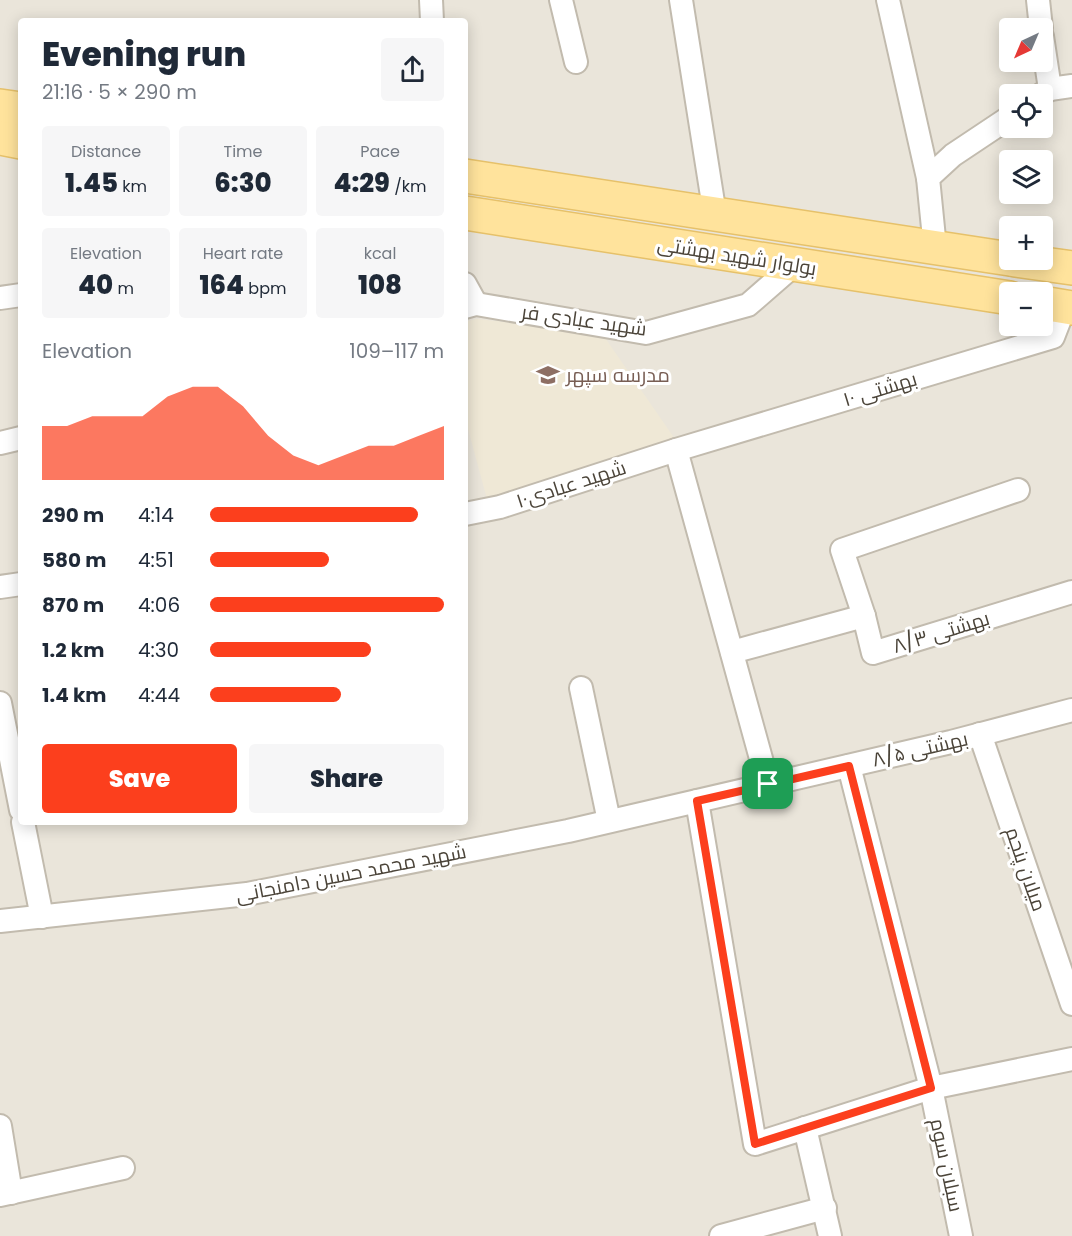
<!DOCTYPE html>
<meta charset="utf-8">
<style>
:root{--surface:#fff;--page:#f6f6f7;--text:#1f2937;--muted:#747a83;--accent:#fc3f1d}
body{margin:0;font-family:Poppins,Cairo,sans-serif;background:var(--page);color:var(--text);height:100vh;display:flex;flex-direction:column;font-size:22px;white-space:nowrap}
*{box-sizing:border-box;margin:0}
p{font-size:20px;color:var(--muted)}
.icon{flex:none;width:33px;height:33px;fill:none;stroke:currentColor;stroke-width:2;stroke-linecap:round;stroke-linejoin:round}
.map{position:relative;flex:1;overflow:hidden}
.side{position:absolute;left:18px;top:18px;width:450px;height:807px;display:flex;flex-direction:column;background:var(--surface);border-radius:6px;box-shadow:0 3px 15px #0003}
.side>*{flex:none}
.needle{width:39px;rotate:224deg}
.buttons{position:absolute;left:999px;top:18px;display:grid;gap:12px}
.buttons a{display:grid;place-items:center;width:54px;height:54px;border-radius:6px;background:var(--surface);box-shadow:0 3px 15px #0003;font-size:30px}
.pin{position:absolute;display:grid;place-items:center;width:51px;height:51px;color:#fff;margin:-26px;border-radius:12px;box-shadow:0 3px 9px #0006}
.round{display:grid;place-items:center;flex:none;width:63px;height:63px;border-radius:6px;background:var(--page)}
.summary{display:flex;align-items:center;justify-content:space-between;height:102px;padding:0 24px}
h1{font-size:33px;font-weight:800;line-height:45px}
.figures{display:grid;grid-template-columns:repeat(3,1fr);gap:9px;height:102px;padding:6px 24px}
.figures div{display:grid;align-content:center;border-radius:6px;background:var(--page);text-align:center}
.figures b{font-size:26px;font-weight:800}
.figures small{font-size:16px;font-weight:400}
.figures p{font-size:16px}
.chart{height:168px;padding:12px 24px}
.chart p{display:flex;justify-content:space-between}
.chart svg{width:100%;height:108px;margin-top:6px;fill:var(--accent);opacity:.7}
.action{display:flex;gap:12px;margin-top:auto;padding:12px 24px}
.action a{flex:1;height:69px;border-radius:6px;background:var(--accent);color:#fff;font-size:24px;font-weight:800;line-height:69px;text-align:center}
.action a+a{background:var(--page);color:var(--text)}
ul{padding:0 24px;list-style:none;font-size:20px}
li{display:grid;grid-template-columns:96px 72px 1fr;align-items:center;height:45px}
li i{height:15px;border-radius:8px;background:var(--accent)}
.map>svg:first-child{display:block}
.residential{fill:#eae5da;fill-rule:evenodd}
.education{fill:#efe8d6}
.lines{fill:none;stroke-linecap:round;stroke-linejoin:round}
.street-casing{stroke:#c2bbae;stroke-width:26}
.primary-casing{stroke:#e6c16a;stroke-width:36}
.street{stroke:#fff;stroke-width:22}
.primary{stroke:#ffe39c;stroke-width:33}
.route-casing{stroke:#fff;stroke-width:12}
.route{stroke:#fc3f1d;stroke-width:8}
.labels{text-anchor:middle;stroke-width:6;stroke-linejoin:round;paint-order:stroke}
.street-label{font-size:20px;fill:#4b4439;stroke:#fff}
.education-label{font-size:20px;fill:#785e54;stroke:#fff;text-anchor:start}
</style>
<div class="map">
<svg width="1072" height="1236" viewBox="0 0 1072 1236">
<rect width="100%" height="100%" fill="#f6f3ec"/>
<!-- residential -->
<path class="residential" d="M0,0H1072V1236H0ZM21,21H465V822H21ZM1010,28H1042V62H1010ZM1010,94H1042V128H1010ZM1010,160H1042V194H1010ZM1010,226H1042V260H1010ZM1010,292H1042V326H1010Z"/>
<!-- education -->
<path class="education" d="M476,319L601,332L677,442L487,499L465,418V322Z"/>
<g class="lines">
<!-- street casing -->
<g class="street-casing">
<g id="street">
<path d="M431,0L432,21"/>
<path d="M561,0L576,62"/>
<path d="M681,0L715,215"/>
<path d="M888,0L928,178"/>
<path d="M1038,0L1041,28"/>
<path d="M1042,36L1050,89"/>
<path d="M1042,94L1050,89L1072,86"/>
<path d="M935,248L928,178L953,155L1010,117"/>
<path d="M465,284L476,304"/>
<path d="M0,298L21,295"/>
<path d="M465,307L476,304L646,333L748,305L794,265"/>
<path d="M0,443L21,438"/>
<path d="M676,450L768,784"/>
<path d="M465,514L500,507L676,450L1053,337L1065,306"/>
<path d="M0,587L21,584"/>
<path d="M864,616L842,550L1018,490"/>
<path d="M732,652L864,616L873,653L1072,592"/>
<path d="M581,688L609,821"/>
<path d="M0,703L21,810"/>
<path d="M980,734L1072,1004"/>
<path d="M849,766L931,1088L961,1236"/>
<path d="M697,801L755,1144L931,1088L1072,1059"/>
<path d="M23,822L42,917"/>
<path d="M0,921L247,894L568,831L951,742L1072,710"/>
<path d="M0,1126L11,1193"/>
<path d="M805,1128L830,1236"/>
<path d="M0,1195L123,1168"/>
<path d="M721,1236L825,1208"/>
</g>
</g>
<!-- primary casing -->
<g class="primary-casing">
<g id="primary">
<path d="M0,106L21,109"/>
<path d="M0,138L21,142"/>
<path d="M465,176L1010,259"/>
<path d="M465,213L1010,298"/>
<path d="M1015,260L1072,268"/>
<path d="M1042,303L1072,308"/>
</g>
</g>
<!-- street -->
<use href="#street" class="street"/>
<!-- primary -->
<use href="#primary" class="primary"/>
</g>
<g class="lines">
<!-- route casing -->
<g class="route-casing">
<path id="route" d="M849,766L931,1088L755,1144L697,801Z"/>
</g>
<!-- route -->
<use href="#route" class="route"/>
</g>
<!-- icons -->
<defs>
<g id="school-bare" transform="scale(1.8)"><path d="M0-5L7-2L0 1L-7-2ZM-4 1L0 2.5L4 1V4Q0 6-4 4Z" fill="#8d6e63" stroke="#fff" stroke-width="2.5" paint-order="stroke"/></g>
</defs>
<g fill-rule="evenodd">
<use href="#school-bare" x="548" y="375"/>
</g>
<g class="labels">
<!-- street labels -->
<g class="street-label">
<text transform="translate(737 256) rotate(9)" y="7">بولوار شهید بهشتی</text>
<text transform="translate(584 320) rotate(8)" y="7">شهید عبادی فر</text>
<text transform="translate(880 389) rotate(-17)" y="7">بهشتی ۱۰</text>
<text transform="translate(571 484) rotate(-18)" y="7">شهید عبادی۱۰</text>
<text transform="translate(941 632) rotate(-17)" y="7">بهشتی ۸/۳</text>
<text transform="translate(920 749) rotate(-13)" y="7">بهشتی ۸/۵</text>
<text transform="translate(1026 869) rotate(71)" y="7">میلان پنجم</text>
<text transform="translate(351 873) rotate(-11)" y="7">شهید محمد حسین دامنجانی</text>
<text transform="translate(947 1165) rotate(78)" y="7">سبلان سوم</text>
</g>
<!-- education labels -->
<g class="education-label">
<text x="566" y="382">مدرسه سپهر</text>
</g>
</g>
</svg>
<div class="buttons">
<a><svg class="needle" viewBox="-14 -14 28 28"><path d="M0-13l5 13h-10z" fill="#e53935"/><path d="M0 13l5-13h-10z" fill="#747a83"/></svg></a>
<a><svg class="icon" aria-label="locate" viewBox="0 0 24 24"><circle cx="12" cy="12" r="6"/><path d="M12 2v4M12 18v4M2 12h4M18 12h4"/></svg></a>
<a><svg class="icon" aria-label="layers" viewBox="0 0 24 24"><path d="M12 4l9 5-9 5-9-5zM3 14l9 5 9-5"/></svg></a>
<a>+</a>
<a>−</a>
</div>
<div class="pin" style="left:768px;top:784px;background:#1e9e55"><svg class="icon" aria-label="arrive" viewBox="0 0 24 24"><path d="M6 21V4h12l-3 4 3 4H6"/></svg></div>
<section class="side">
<div class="summary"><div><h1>Evening run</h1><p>21:16 · 5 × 290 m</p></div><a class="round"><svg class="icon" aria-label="share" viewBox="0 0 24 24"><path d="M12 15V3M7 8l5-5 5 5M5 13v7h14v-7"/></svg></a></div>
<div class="figures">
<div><p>Distance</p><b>1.45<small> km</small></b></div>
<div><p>Time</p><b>6:30</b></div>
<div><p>Pace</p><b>4:29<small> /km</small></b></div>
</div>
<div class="figures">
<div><p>Elevation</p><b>40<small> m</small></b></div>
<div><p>Heart rate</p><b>164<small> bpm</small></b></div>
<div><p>kcal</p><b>108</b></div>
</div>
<div class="chart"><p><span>Elevation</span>109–117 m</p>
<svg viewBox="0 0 160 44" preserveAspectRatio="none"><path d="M0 44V22L10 22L20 18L30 18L40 18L50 10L60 6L70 6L80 14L90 26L100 34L110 38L120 34L130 30L140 30L150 26L160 22V44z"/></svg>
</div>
<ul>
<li><b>290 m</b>4:14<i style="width:89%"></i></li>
<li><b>580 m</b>4:51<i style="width:51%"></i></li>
<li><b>870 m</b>4:06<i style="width:100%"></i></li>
<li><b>1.2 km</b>4:30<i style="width:69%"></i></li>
<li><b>1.4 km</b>4:44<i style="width:56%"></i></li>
</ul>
<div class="action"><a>Save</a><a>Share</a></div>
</section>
</div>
